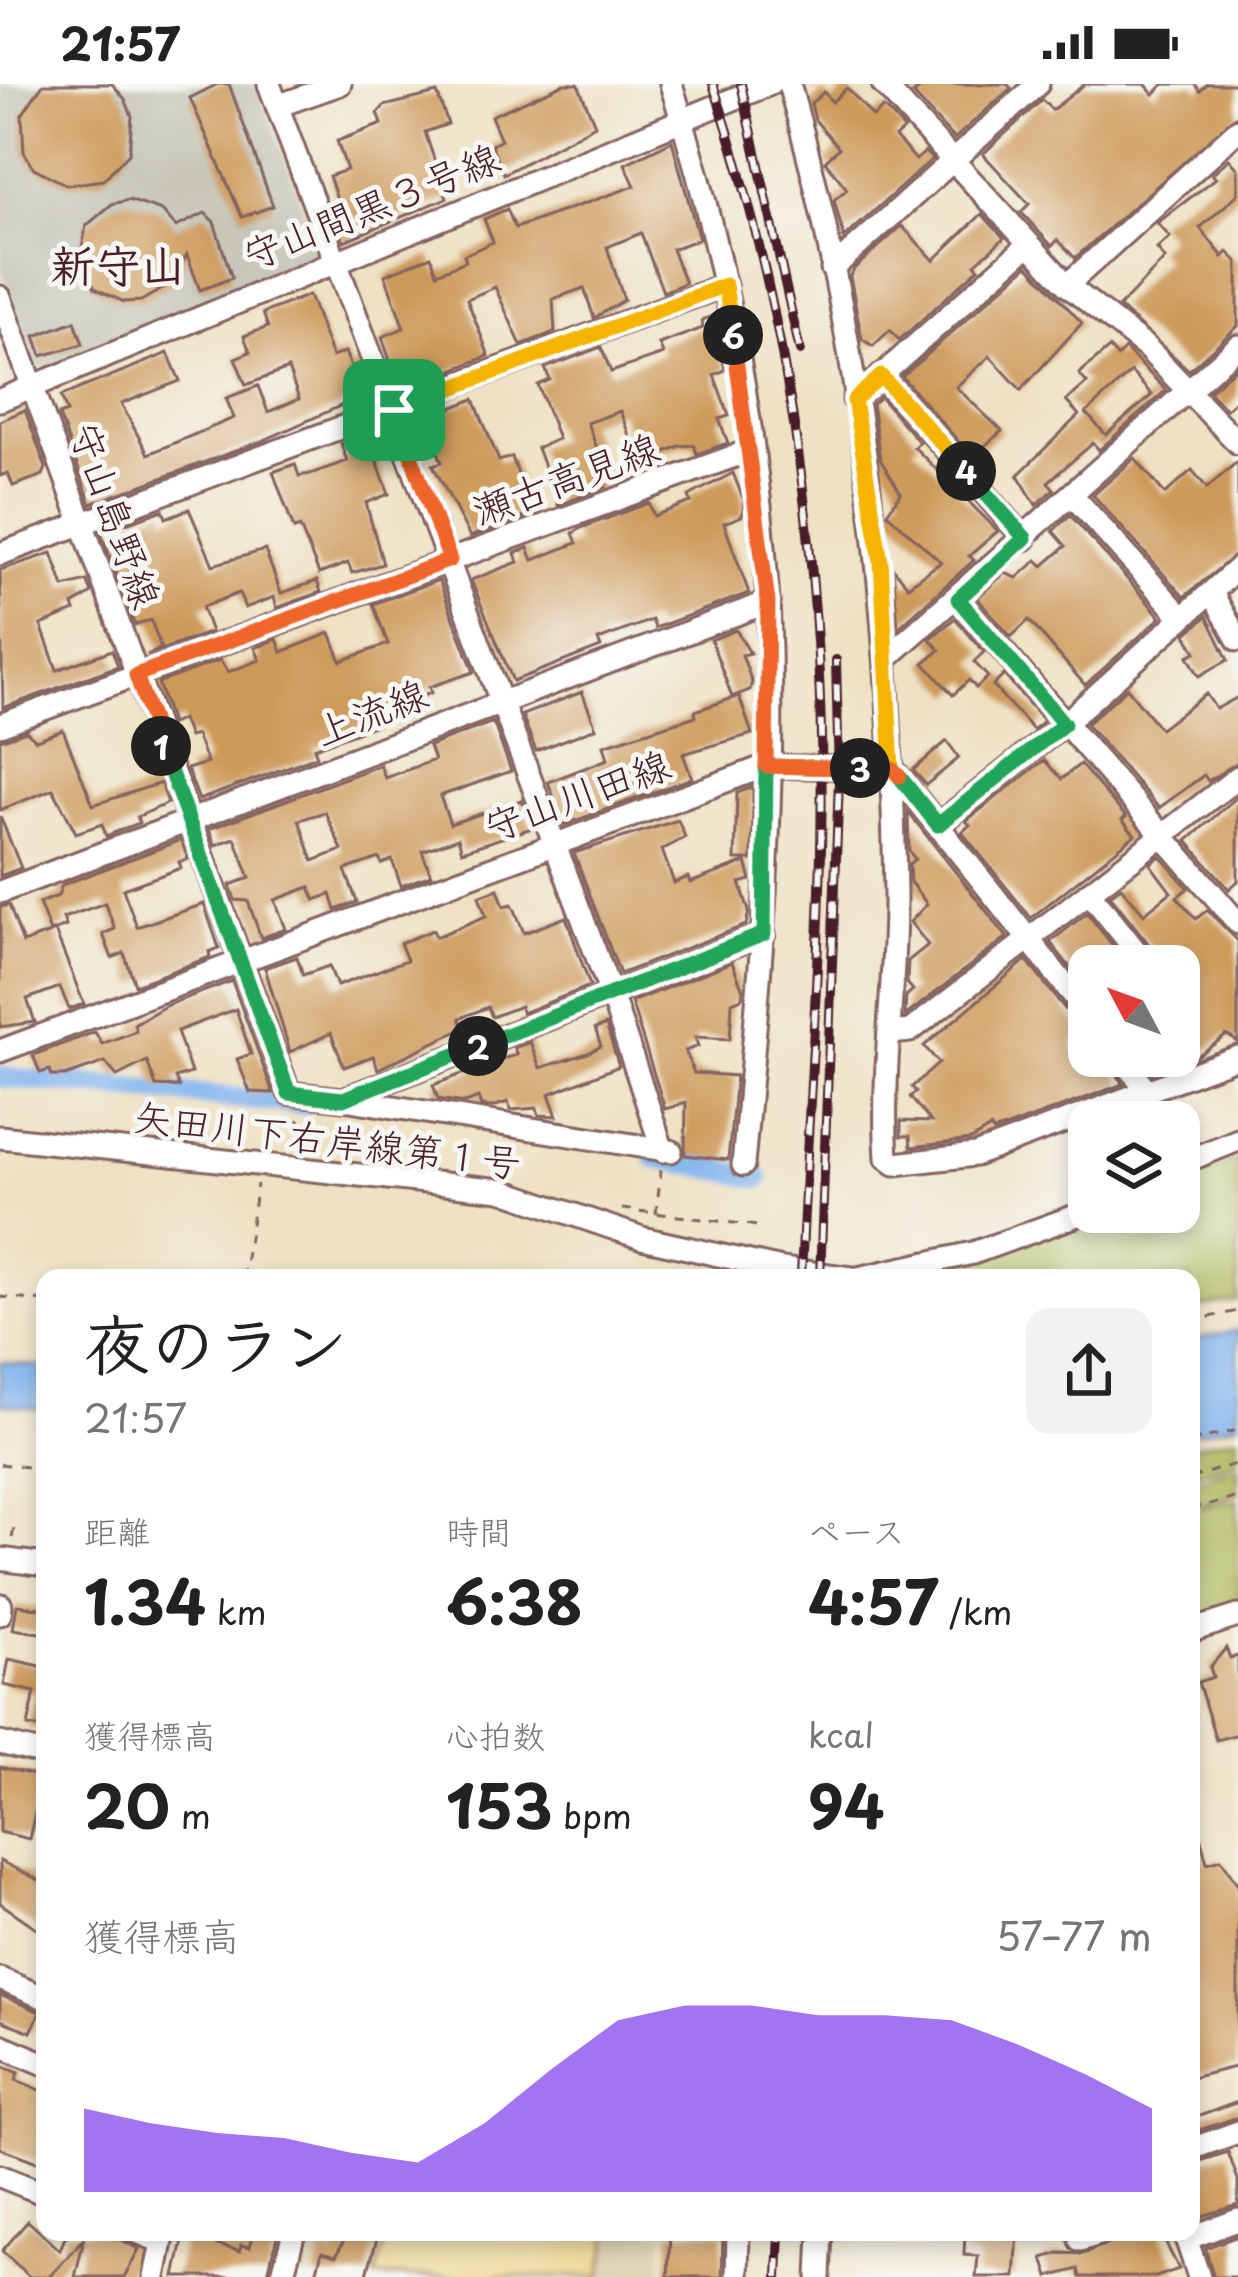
<!DOCTYPE html>
<html lang="ja">
<meta charset="utf-8">
<style>
:root{--surface:#fff;--page:#f2f2f2;--text:#222;--muted:#767676;--accent:#7c3aed}
body{margin:0;font-family:"Playpen Sans","Klee One",sans-serif;background:var(--page);color:var(--text);height:100vh;display:flex;flex-direction:column;font-size:45px;white-space:nowrap}
*{box-sizing:border-box;margin:0}
p{font-size:39px;color:var(--muted)}
.icon{flex:none;width:66px;height:66px;fill:none;stroke:currentColor;stroke-width:2;stroke-linecap:round;stroke-linejoin:round}
.map{position:relative;flex:1;overflow:hidden}
.side{position:absolute;left:36px;top:1185px;width:1164px;height:972px;display:flex;flex-direction:column;background:var(--surface);border-radius:24px;box-shadow:0 6px 18px #0003}
.side>*{flex:none}
.needle{width:78px;rotate:311deg}
.controls{position:absolute;left:1068px;top:861px;display:grid;gap:24px}
.controls a{display:grid;place-items:center;width:132px;height:132px;border-radius:24px;background:var(--surface);box-shadow:0 6px 18px #0003;font-size:60px}
.pin{position:absolute;display:grid;place-items:center;width:102px;height:102px;color:#fff;margin:-51px;border-radius:24px;box-shadow:0 6px 18px #0006}
.km{position:absolute;width:60px;height:60px;margin:-30px;border-radius:50%;background:#222;color:#fff;font-size:33px;line-height:60px;text-align:center}
.round{display:grid;place-items:center;flex:none;width:126px;height:126px;border-radius:24px;background:var(--page)}
.headline{display:flex;align-items:center;justify-content:space-between;height:204px;padding:0 48px}
h1{font-size:66px;font-weight:700;line-height:90px}
.stats{display:grid;grid-template-columns:repeat(3,1fr);gap:18px;height:204px;padding:12px 48px}
.stats div{display:grid;align-content:center}
.stats b{font-size:60px;font-weight:700}
.stats small{font-size:33px;font-weight:400}
.stats p{font-size:33px}
.chart{height:336px;padding:24px 48px}
.chart p{display:flex;justify-content:space-between}
.chart svg{width:100%;height:216px;margin-top:12px;fill:var(--accent);opacity:.7}
.status{display:flex;justify-content:space-between;align-items:center;height:84px;padding:0 60px;background:var(--surface);direction:ltr}
.status svg{height:33px;fill:currentColor}
.map>svg:first-child{display:block}
.built{fill:#ded3b4}
.industrial{fill:#c6c5b8}
.green{fill:#aeba5c;stroke:#7c6c44;stroke-width:3}
.sand{fill:#eeda9e;stroke:#9c7c64;stroke-width:3}
.water{fill:#81b4ee;stroke:#666a8c;stroke-width:3}
.lines{fill:none;stroke-linecap:round;stroke-linejoin:round}
.canal{stroke:#81b4ee;stroke-width:21}
.building{fill:#ce9a5a;fill-rule:evenodd}
.minor-casing{stroke:#846360;stroke-width:27}
.path{stroke:#846360;stroke-width:3;stroke-dasharray:9 9;stroke-linecap:butt}
.minor{stroke:#fff;stroke-width:21}
.rail-casing{stroke:#4a1f2b;stroke-width:10}
.rail{stroke:#f6f6f2;stroke-width:6;stroke-dasharray:18;stroke-linecap:butt}
.split-1-casing{stroke:#fff;stroke-width:24}
.split-2-casing{stroke:#fff;stroke-width:24}
.split-3-casing{stroke:#fff;stroke-width:24}
.split-4-casing{stroke:#fff;stroke-width:24}
.split-5-casing{stroke:#fff;stroke-width:24}
.split-6-casing{stroke:#fff;stroke-width:24}
.split-7-casing{stroke:#fff;stroke-width:24}
.split-1{stroke:#f0652b;stroke-width:15}
.split-2{stroke:#22a559;stroke-width:15}
.split-3{stroke:#22a559;stroke-width:15}
.split-4{stroke:#f5b400;stroke-width:15}
.split-5{stroke:#22a559;stroke-width:15}
.split-6{stroke:#f0652b;stroke-width:15}
.split-7{stroke:#f5b400;stroke-width:15}
.labels{text-anchor:middle;stroke-width:10;stroke-linejoin:round;paint-order:stroke}
.street-label{font-size:39px;fill:#4a1f2b;stroke:#f6f6f2}
.quarter-label{font-size:45px;font-weight:bold;fill:#4a1f2b;stroke:#f6f6f2}
</style>
<div class="status"><b>21:57</b><svg viewBox="0 0 49 12"><path d="M0 12V9h3v3zM5 12V6h3v6zM10 12V3h3v9zM15 12V0h3v12zM26 1h20v11H26zM47 4h2v5h-2z"/></svg></div>
<div class="map">
<svg width="1238" height="2193" viewBox="0 0 1238 2193">
<rect width="100%" height="100%" fill="#f6f6f2"/>
<filter id="ink" filterUnits="userSpaceOnUse"><feTurbulence type="fractalNoise" baseFrequency=".00833" numOctaves="2"/><feDisplacementMap in="SourceGraphic" scale="24" xChannelSelector="R" yChannelSelector="G"/><feConvolveMatrix kernelMatrix="1 2 1 2 8 2 1 2 1" color-interpolation-filters="sRGB"/></filter>
<filter id="wash" filterUnits="userSpaceOnUse"><feTurbulence type="fractalNoise" baseFrequency=".004" numOctaves="4" result="noise"/><feDisplacementMap in="SourceGraphic" scale="48" xChannelSelector="R" yChannelSelector="G"/><feGaussianBlur stdDeviation="2.7" result="paint"/><feColorMatrix in="noise" values="0 0 0 0 0 0 0 0 0 0 0 0 0 0 0 0 0 1.4 0 .05"/><feComposite in="paint" operator="in"/></filter>
<g filter="url(#wash)">
<rect width="100%" height="100%" fill="#efe1c3"/>
<!-- built -->
<path class="built" d="M310,2148H664L660,2193H297Z"/>
<!-- industrial -->
<path class="industrial" d="M0,0H257L318,164L314,173L42,285L37,282L0,183Z"/>
<!-- green -->
<g class="green">
<path d="M1238,1074V1217L1191,1225V1194H879L1107,1128H1179V1101Z"/>
<path d="M1238,1352V1377L1191,1391V1362Z"/>
<path d="M1238,1382V1410L1202,1421L1191,1417V1398Z"/>
<path d="M1238,1416V1524L1203,1534L1191,1528V1426Z"/>
</g>
<!-- sand -->
<path class="sand" d="M388,2148H610L601,2193H375Z"/>
<!-- water -->
<g class="water">
<path d="M1238,1246V1339L1191,1349V1256Z"/>
<path d="M0,1278L45,1283V1326L0,1319Z"/>
</g>
<g class="lines">
<!-- canal -->
<g class="canal">
<path d="M0,993L303,1020"/>
<path d="M655,1073L759,1094"/>
</g>
</g>
<g id="blocks">
<!-- building -->
<g class="building">
<path d="M43,0H112L125,15L132,32L129,69L103,96L67,101L34,84L24,68L22,31Z"/>
<path d="M218,0H229L273,122L242,133L190,14Z"/>
<path d="M564,0H578L595,41L504,90L491,61L501,56L491,32Z"/>
<path d="M925,0H1007L1011,4L954,55L913,10Z"/>
<path d="M1085,0H1145L1154,10L1164,0H1195L1200,7L1207,0H1238V31L1075,174L1058,156L1052,162L1021,128L1029,120L983,70L1042,16L1052,26Z"/>
<path d="M847,4L873,33L883,24L892,32L904,45L895,53L916,76L925,68L932,75L844,154L834,116L847,105L825,77L839,64L815,36L811,19L824,8L832,18Z"/>
<path d="M437,9L448,40L425,48L447,114L344,157L336,135L343,132L329,92L347,86L337,57L382,40L378,29L384,22Z"/>
<path d="M672,57L699,155L672,165L685,199L663,208L641,149L607,163L624,216L594,234L584,204L553,215L555,248L521,261L495,203L467,215L489,272L400,306L382,253L404,244L385,191L431,172L437,189L466,177L464,171L493,158L484,135L507,125L515,144L635,102L625,80Z"/>
<path d="M1229,75L1238,85V110L1200,144L1223,173L1228,168L1238,178V242L1189,286L1119,223L1165,175L1157,165L1170,153L1157,139L1216,94L1212,90Z"/>
<path d="M129,116L162,127L176,143L205,129L214,138L232,194L200,206L187,171L169,201L141,217L124,218L95,204L80,176L86,142L112,120Z"/>
<path d="M982,130L1004,154L975,180L979,184L899,256L890,246L873,262L862,255L850,192L854,185L902,142L934,176Z"/>
<path d="M1028,181L1082,239L1021,306L990,272L956,303L1002,347L972,373L902,293Z"/>
<path d="M309,211L332,273L345,268L351,283L358,281L369,309L262,357L91,420L59,331L67,328L61,312L168,269L180,297L121,320L148,370L234,334L226,314L258,302L268,328L299,315L288,285L246,301L235,274L250,268L244,252L268,243L263,229Z"/>
<path d="M715,231L725,286L714,291L729,332L719,335L728,359L697,370L694,361L680,362L639,378L620,327L587,339L609,394L603,397L606,403L558,421L537,364L558,355L538,301L550,296L545,284L601,263L611,288L663,270L659,260L703,244L702,236Z"/>
<path d="M75,237L83,260L42,272L35,252Z"/>
<path d="M1109,264L1117,273L1125,265L1166,306L1099,366L1093,359L1048,398L1054,405L1036,421L1018,391L1079,331L1066,317L1087,299L1079,290ZM1131,288L1152,311L1106,351L1086,329Z"/>
<path d="M1238,282V314L1226,325L1209,307Z"/>
<path d="M880,313L919,358L914,363L998,447L969,472L974,476L898,544L893,484L908,502L941,478L887,429L901,409L880,375L872,320Z"/>
<path d="M474,315L499,377L512,373L532,430L470,453L433,381L442,378L430,348L417,352L410,334L424,329L426,334Z"/>
<path d="M25,326L46,384L43,391L13,402L8,389L0,392V337Z"/>
<path d="M367,350L389,410L366,419L383,480L352,489L348,479L319,490L300,443L294,445L273,388L295,380L299,392L310,390L347,377L341,360Z"/>
<path d="M1135,374L1165,410L1192,386L1207,404L1238,377V469L1184,513L1093,411Z"/>
<path d="M733,389L744,417L742,432L724,439L749,509L655,544L652,536L598,556L601,563L513,597L471,496L518,478L515,469L528,464L533,476L577,459L573,449L581,444L649,419L654,432L691,418L689,412Z"/>
<path d="M189,425L213,481L265,466L281,509L317,497L321,508L277,524L274,513L245,524L239,509L202,523L211,548L147,571L161,564L151,536L135,541L101,448L163,426L166,434Z"/>
<path d="M1070,431L1161,533L1085,601L1029,536L1011,553L977,514L1005,489L1017,494L1037,476L1043,482L1066,462L1053,447Z"/>
<path d="M52,469L64,503L87,497L92,509L73,521L75,527L41,541L57,586L112,566L118,582L3,624L0,486Z"/>
<path d="M439,496L474,588L429,603L431,609L406,618L408,624L387,637L314,664L317,672L199,716L187,685L207,679L196,651L189,653L182,635L171,640L158,599L220,576L228,588L260,576L255,564L277,555L282,568L330,549L341,577L388,560L373,520Z"/>
<path d="M1207,532L1228,576L1199,592L1188,572L1196,568L1186,550Z"/>
<path d="M955,534L984,568L974,578L988,593L976,604L969,596L953,611L924,579L940,566L930,555Z"/>
<path d="M736,546L750,569L742,571L752,598L750,606L732,613L711,556Z"/>
<path d="M1004,591L1044,637L1033,646L993,602Z"/>
<path d="M1127,604L1160,645L1206,610L1216,625L1238,613V678L1208,697L1204,691L1159,724L1086,640Z"/>
<path d="M582,608L596,644L536,667L522,631Z"/>
<path d="M739,612L752,650L683,670L692,694L564,741L548,698L608,675L604,661L696,632L695,627Z"/>
<path d="M493,638L511,687L440,712L450,740L522,716L532,744L462,767L458,754L422,767L431,791L401,802L392,776L382,780L379,774L345,786L357,818L336,826L331,810L315,816L310,803L275,816L286,845L261,854L248,817L235,816L230,801L250,794L235,754L215,761L209,745L380,681L385,694L434,676L429,662ZM325,728L342,766L313,777L299,736Z"/>
<path d="M63,646L93,721L161,699L168,719L137,733L139,739L106,752L102,740L76,749L53,705L0,726V656L26,647L36,656Z"/>
<path d="M947,657L959,674L926,701L913,686Z"/>
<path d="M1044,676L1062,695L1080,680L1126,733L1122,736L1135,751L1031,834L962,748L970,741L966,737Z"/>
<path d="M753,703L752,776H735L737,709Z"/>
<path d="M1238,712V797L1229,805L1187,757Z"/>
<path d="M908,728L1007,853L905,932L906,912L913,906L907,899L908,877L928,861L910,838L927,820L910,798L909,780L915,775L909,767Z"/>
<path d="M0,732L21,784L0,792Z"/>
<path d="M678,736L685,753L662,766L674,799L688,793L690,799L746,778L751,796L740,799L749,827L746,841L620,890L574,769Z"/>
<path d="M181,756L188,775L179,778L181,784L123,805L137,843L204,820L219,864L209,868L210,873L135,901L124,869L112,874L103,850L115,845L105,819L63,834L66,842L50,848L39,819L58,812L62,801Z"/>
<path d="M1160,772L1188,804L1177,813L1196,835L1207,826L1238,857V958L1227,951L1196,973L1166,984L1163,980L1152,989L1140,972H1179V882H1151L1152,864L1110,811L1121,803L1144,830L1171,808L1150,780Z"/>
<path d="M498,805L504,822L512,820L515,826L524,849L566,833L590,902L522,929L520,922L492,933L488,923L460,934L464,944L378,985L373,972L344,983L331,949L290,968L265,884L297,873L303,891L329,882L337,902L407,876L400,859L433,846L436,853L486,832L479,812Z"/>
<path d="M9,821L23,859L55,847L84,920L69,925L60,903L27,915L35,938L0,943V823Z"/>
<path d="M1087,829L1129,882H1089V907L1050,858Z"/>
<path d="M1026,876L1077,940L1088,946L1072,961L1090,984L1106,972L1123,1000L994,1048L990,1044L971,1056L911,1063L910,1052H901V1037L931,1038L910,1013L916,1008L912,1003L939,979L924,962Z"/>
<path d="M732,878L743,906L742,914L732,918L730,955L695,953L698,962L685,967L694,989L736,992L728,1076L685,1071L686,1019L665,1025L631,918Z"/>
<path d="M232,897L273,1009L250,1008L237,975L251,970L236,925L177,947L191,989L175,994L179,1003L156,1002L147,977L117,992L105,978L65,992H52L50,986L40,989L33,971L95,948L102,960L136,947L134,940L167,921Z"/>
<path d="M606,941L619,982L549,1010L557,1032L539,1031L537,1024L511,1026L508,1018L493,1023L481,1022L478,1014L466,1019L438,1015L433,1001L473,986L472,982L517,971L514,964L530,958L540,984L588,969L601,962L595,945Z"/>
<path d="M17,1521L45,1525V1550L13,1545Z"/>
<path d="M1226,1564L1230,1574L1238,1572V1650L1216,1656L1198,1598L1213,1593L1210,1583Z"/>
<path d="M9,1575L45,1583V1645L28,1642L35,1608L4,1601Z"/>
<path d="M0,1683L43,1693L29,1755L0,1748Z"/>
<path d="M1196,1736L1207,1779L1221,1775L1238,1801V1982L1191,1994V1737Z"/>
<path d="M0,1777L41,1797L45,1850L0,1819Z"/>
<path d="M0,1911L40,1928L31,1948L0,1936Z"/>
<path d="M0,1981L19,1988L16,1996L45,2008V2081L0,2064Z"/>
<path d="M1238,2018V2033L1191,2049V2035Z"/>
<path d="M1228,2068L1238,2096V2121L1193,2135L1191,2080Z"/>
<path d="M28,2137L60,2166L67,2148H105L139,2165L124,2193H75L84,2155L49,2193H30L2,2167Z"/>
<path d="M185,2148H212L210,2159L240,2167L241,2161L250,2163L254,2148H278L267,2193H175Z"/>
<path d="M348,2148H379L366,2193H315L322,2168L336,2172Z"/>
<path d="M670,2148H723L722,2193H668Z"/>
<path d="M979,2148H1018L1015,2193H976L978,2172L964,2171L965,2150Z"/>
<path d="M1130,2148H1160L1179,2185L1156,2193H1080L1078,2185L1049,2193L1043,2174L1059,2169L1084,2170Z"/>
<path d="M1238,2152V2193H1214L1205,2164Z"/>
</g>
</g>
</g>
<g filter="url(#ink)">
<use href="#blocks" fill-opacity="0" stroke="#846360" stroke-width="3"/>
<g class="lines">
<!-- minor casing -->
<g class="minor-casing">
<g id="minor">
<path d="M269,0L611,910L663,1067"/>
<path d="M671,0C724,166 758,344 768,518C778,705 760,895 743,1081"/>
<path d="M789,0C864,262 891,539 895,810C896,898 881,987 887,1074L895,1080L975,1071L1238,973"/>
<path d="M883,0L1067,201L1147,264L1238,359"/>
<path d="M277,22L340,0"/>
<path d="M832,185L1038,0"/>
<path d="M1067,201L1238,46"/>
<path d="M0,213L289,1009L343,1015L764,850"/>
<path d="M881,292L1025,455"/>
<path d="M0,316L770,0"/>
<path d="M854,316L1029,160"/>
<path d="M1073,412L1182,533"/>
<path d="M0,470L725,201"/>
<path d="M1212,509L1238,556"/>
<path d="M958,515L1238,839"/>
<path d="M889,572L1238,262"/>
<path d="M0,641L751,366"/>
<path d="M938,741L1064,640L1238,484"/>
<path d="M0,808L768,518"/>
<path d="M1089,808L1140,872"/>
<path d="M891,949L910,947L1238,693"/>
<path d="M0,967L766,682L893,685L1089,931"/>
<path d="M1121,972L1148,1008"/>
<path d="M344,1015L671,1067"/>
<path d="M0,1053L501,1106L642,1154L782,1185L852,1194"/>
<path d="M1179,1080L1238,1056"/>
<path d="M858,1194L973,1169L1089,1127"/>
<path d="M0,1475L45,1481"/>
<path d="M0,1530L1,1521"/>
<path d="M1191,1547L1238,1532"/>
<path d="M0,1659L45,1670"/>
<path d="M0,1895L45,1914"/>
<path d="M0,1961L45,1980"/>
<path d="M1191,2065L1238,2048"/>
<path d="M0,2092L45,2110"/>
<path d="M137,2148L162,2158L155,2193"/>
<path d="M1184,2148L1199,2193"/>
<path d="M1186,2155L1238,2136"/>
<path d="M1080,2156L1106,2148"/>
<path d="M282,2193L294,2148"/>
<path d="M737,2193L738,2148"/>
<path d="M819,2193L821,2148"/>
</g>
</g>
<!-- path -->
<g class="path">
<path d="M299,1062V1030"/>
<path d="M622,1125L758,1142"/>
<path d="M656,1130L661,1086"/>
<path d="M243,1194L257,1100"/>
<path d="M0,1213L45,1217"/>
<path d="M1191,1237L1238,1227"/>
<path d="M1191,1357L1238,1346"/>
<path d="M0,1380L45,1385"/>
<path d="M1191,1394L1238,1379"/>
<path d="M1191,1421L1203,1423L1238,1413"/>
<path d="M12,1454L15,1440"/>
</g>
<!-- minor -->
<use href="#minor" class="minor"/>
<!-- rail casing -->
<g class="rail-casing">
<g id="rail">
<path d="M713,0C774,184 807,379 818,573C830,779 809,989 801,1194"/>
<path d="M741,0L800,267"/>
<path d="M820,1194L839,696L836,576"/>
<path d="M778,2193L780,2148"/>
</g>
</g>
<!-- rail -->
<use href="#rail" class="rail"/>
</g>
</g>
<g class="lines" filter="url(#ink)">
<!-- split-1 casing -->
<g class="split-1-casing">
<path id="split-1" d="M161,662L136,591L450,476L394,326"/>
</g>
<!-- split-2 casing -->
<g class="split-2-casing">
<path id="split-2" d="M161,662L289,1009L343,1015L478,962"/>
</g>
<!-- split-3 casing -->
<g class="split-3-casing">
<path id="split-3" d="M478,962L764,850L766,682L860,684"/>
</g>
<!-- split-4 casing -->
<g class="split-4-casing">
<path id="split-4" d="M860,684L892,685L881,477L854,316L881,292L966,387"/>
</g>
<!-- split-5 casing -->
<g class="split-5-casing">
<path id="split-5" d="M899,692L938,741L1064,640L958,515L1025,454L966,387"/>
</g>
<!-- split-6 casing -->
<g class="split-6-casing">
<path id="split-6" d="M733,251L768,518L766,682L892,685L899,692"/>
</g>
<!-- split-7 casing -->
<g class="split-7-casing">
<path id="split-7" d="M394,326L725,201L733,251"/>
</g>
<!-- split-1 -->
<use href="#split-1" class="split-1"/>
<!-- split-2 -->
<use href="#split-2" class="split-2"/>
<!-- split-3 -->
<use href="#split-3" class="split-3"/>
<!-- split-4 -->
<use href="#split-4" class="split-4"/>
<!-- split-5 -->
<use href="#split-5" class="split-5"/>
<!-- split-6 -->
<use href="#split-6" class="split-6"/>
<!-- split-7 -->
<use href="#split-7" class="split-7"/>
</g>
<g class="labels">
<!-- street labels -->
<g class="street-label">
<text transform="translate(371 123) rotate(-22)" y="14">守山間黒３号線</text>
<text transform="translate(566 395) rotate(-20)" y="14">瀬古高見線</text>
<text transform="translate(115 431) rotate(70)" y="14">守山島野線</text>
<text transform="translate(371 629) rotate(-21)" y="14">上流線</text>
<text transform="translate(577 712) rotate(-20)" y="14">守山川田線</text>
<text transform="translate(327 1056) rotate(7)" y="14">矢田川下右岸線第１号</text>
</g>
<!-- quarter labels -->
<g class="quarter-label">
<text x="118" y="198">新守山</text>
</g>
</g>
</svg>
<div class="controls">
<a><svg class="needle" viewBox="-14 -14 28 28"><path d="M0-13l5 13h-10z" fill="#e53935"/><path d="M0 13l5-13h-10z" fill="#767676"/></svg></a>
<a><svg class="icon" aria-label="layers" viewBox="0 0 24 24"><path d="M12 4l9 5-9 5-9-5zM3 14l9 5 9-5"/></svg></a>
</div>
<div class="pin" style="left:394px;top:326px;background:#1e9e55"><svg class="icon" aria-label="arrive" viewBox="0 0 24 24"><path d="M6 21V4h12l-3 4 3 4H6"/></svg></div>
<b class="km" style="left:161px;top:662px">1</b>
<b class="km" style="left:478px;top:962px">2</b>
<b class="km" style="left:860px;top:684px">3</b>
<b class="km" style="left:966px;top:387px">4</b>
<b class="km" style="left:733px;top:251px">6</b>
<section class="side">
<div class="headline"><div><h1>夜のラン</h1><p>21:57</p></div><a class="round"><svg class="icon" aria-label="share" viewBox="0 0 24 24"><path d="M12 15V3M7 8l5-5 5 5M5 13v7h14v-7"/></svg></a></div>
<div class="stats">
<div><p>距離</p><b>1.34<small> km</small></b></div>
<div><p>時間</p><b>6:38</b></div>
<div><p>ペース</p><b>4:57<small> /km</small></b></div>
</div>
<div class="stats">
<div><p>獲得標高</p><b>20<small> m</small></b></div>
<div><p>心拍数</p><b>153<small> bpm</small></b></div>
<div><p>kcal</p><b>94</b></div>
</div>
<div class="chart"><p><span>獲得標高</span>57–77 m</p>
<svg viewBox="0 0 160 44" preserveAspectRatio="none"><path d="M0 44V27L10 30L20 32L30 33L40 36L50 38L60 30L70 19L80 9L90 6L100 6L110 8L120 8L130 9L140 14L150 20L160 27V44z"/></svg>
</div>
</section>
</div>
